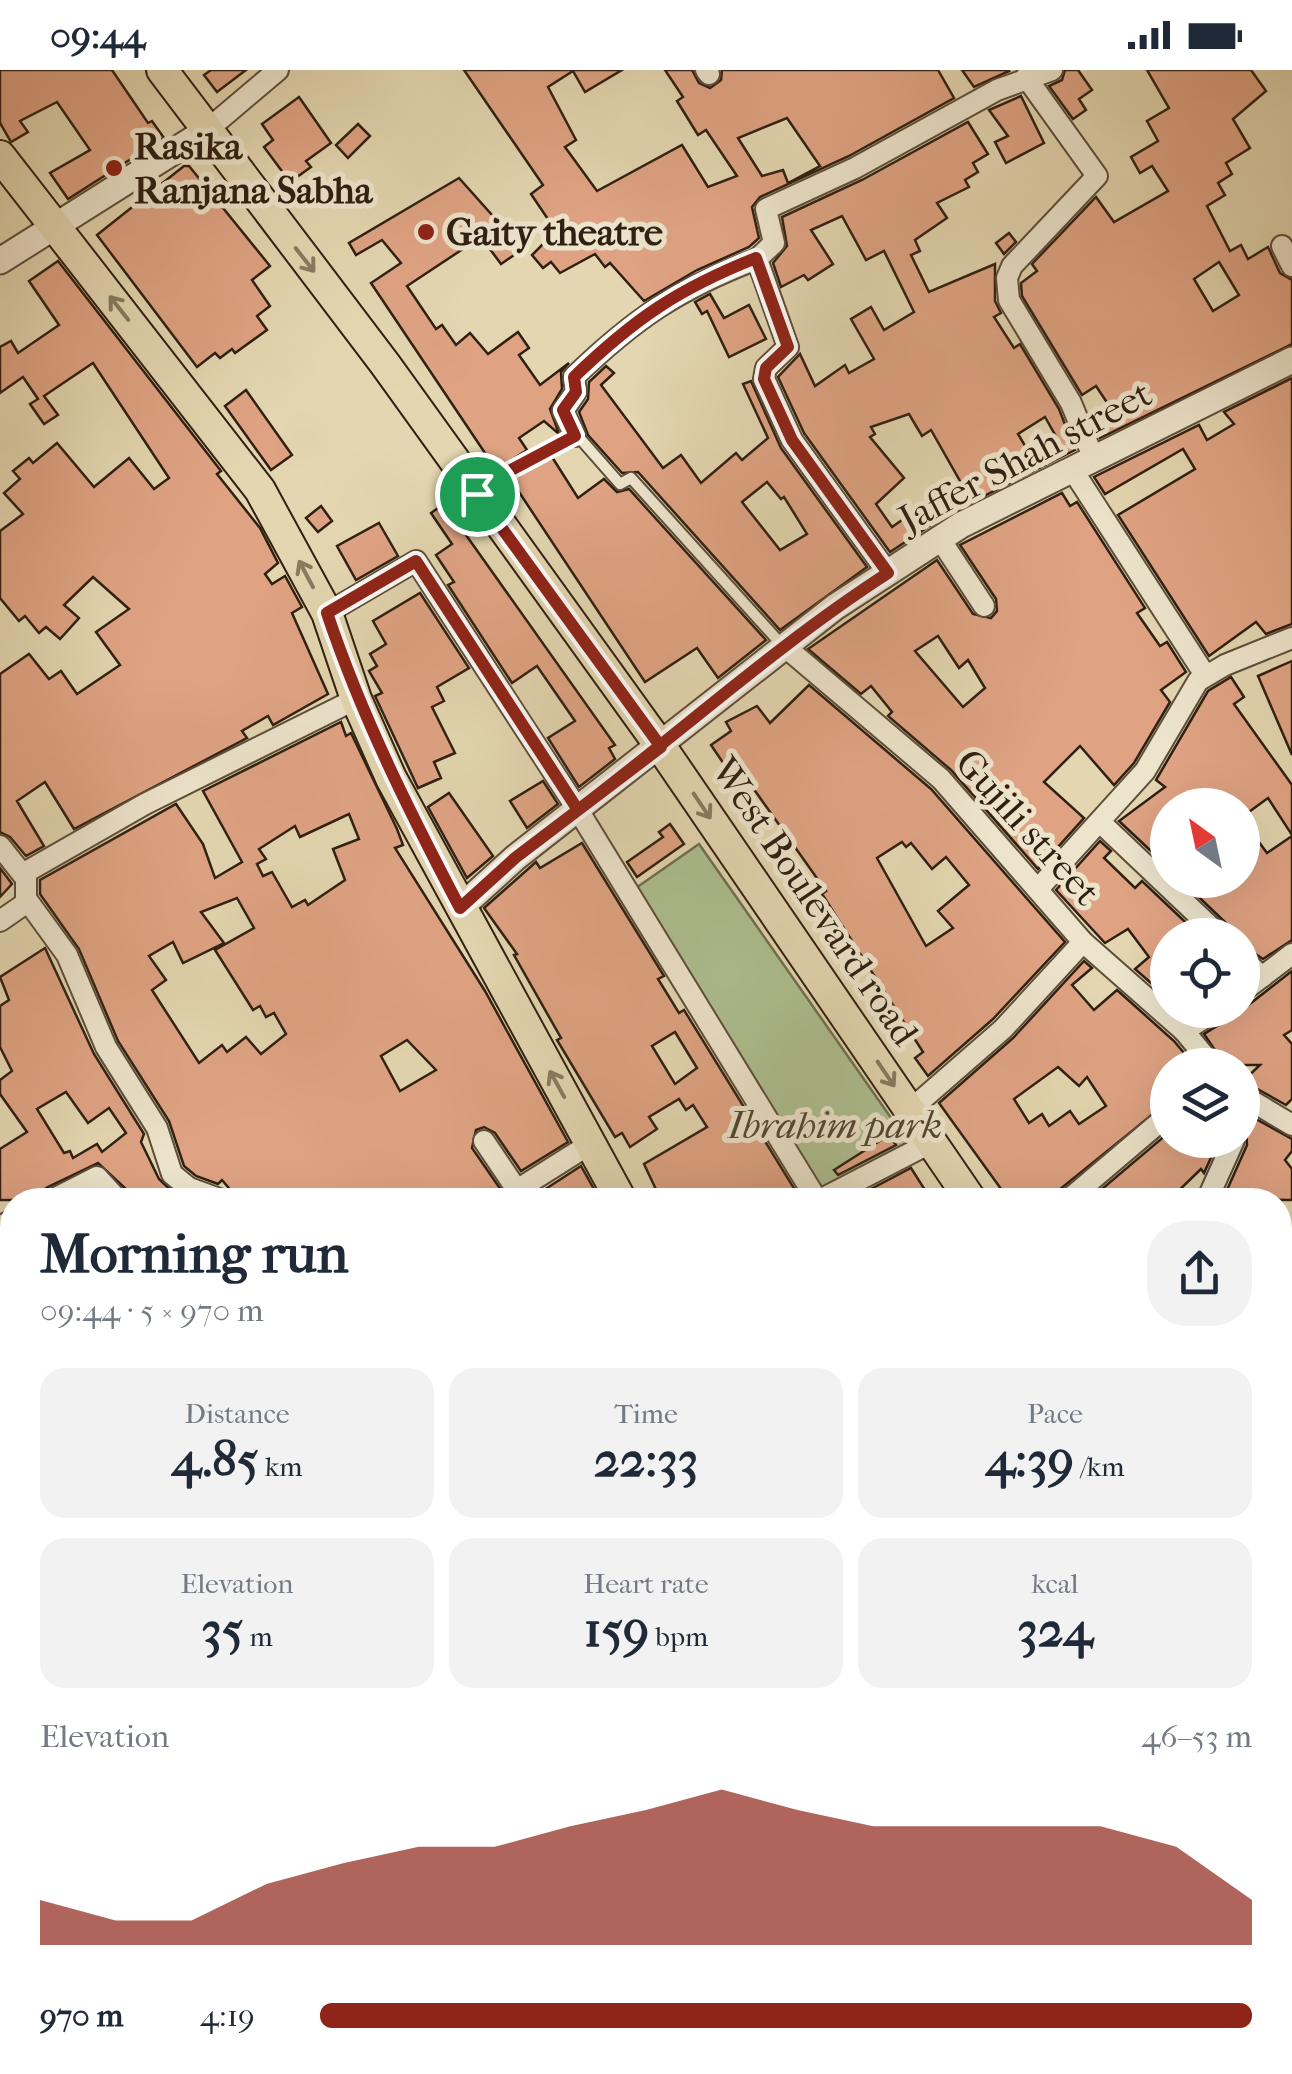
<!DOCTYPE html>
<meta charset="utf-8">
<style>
:root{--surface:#fff;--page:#f2f2f3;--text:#1f2937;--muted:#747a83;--accent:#8f2418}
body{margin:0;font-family:"IM FELL French Canon",serif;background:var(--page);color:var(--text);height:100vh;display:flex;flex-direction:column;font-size:38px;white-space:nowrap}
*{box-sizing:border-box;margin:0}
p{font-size:32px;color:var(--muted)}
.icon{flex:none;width:55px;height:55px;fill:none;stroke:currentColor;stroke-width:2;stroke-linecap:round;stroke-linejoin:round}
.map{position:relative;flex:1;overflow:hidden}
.side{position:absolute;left:0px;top:1118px;width:1292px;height:888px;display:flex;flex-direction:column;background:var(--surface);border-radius:40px 40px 0 0;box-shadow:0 10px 40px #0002}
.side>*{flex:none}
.needle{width:65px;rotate:327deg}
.tools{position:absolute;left:1150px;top:718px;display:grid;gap:20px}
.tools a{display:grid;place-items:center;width:110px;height:110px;border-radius:50%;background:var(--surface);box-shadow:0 10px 40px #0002;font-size:50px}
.pin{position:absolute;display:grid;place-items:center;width:85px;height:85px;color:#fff;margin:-42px;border:5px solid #fff;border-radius:50%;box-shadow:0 2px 10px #0007}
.round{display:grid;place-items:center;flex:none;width:105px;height:105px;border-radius:40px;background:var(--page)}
.summary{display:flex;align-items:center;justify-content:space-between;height:170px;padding:0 40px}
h1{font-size:55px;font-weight:700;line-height:75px}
.metrics{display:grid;grid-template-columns:repeat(3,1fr);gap:15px;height:170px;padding:10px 40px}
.metrics div{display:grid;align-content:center;border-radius:25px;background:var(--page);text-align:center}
.metrics b{font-size:50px;font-weight:700}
.metrics small{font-size:28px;font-weight:400}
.metrics p{font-size:28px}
.chart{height:280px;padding:20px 40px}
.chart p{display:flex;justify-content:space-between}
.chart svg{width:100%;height:180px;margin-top:10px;fill:var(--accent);opacity:.7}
ul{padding:0 40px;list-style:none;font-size:32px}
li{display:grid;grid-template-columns:160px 120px 1fr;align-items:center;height:75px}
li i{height:25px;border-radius:12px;background:var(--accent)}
.status{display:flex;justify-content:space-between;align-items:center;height:70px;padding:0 50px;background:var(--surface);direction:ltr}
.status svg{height:28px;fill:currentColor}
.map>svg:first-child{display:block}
.green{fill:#adbf90;stroke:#6e7051;stroke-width:2.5}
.building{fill:#dfa383;stroke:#302012;stroke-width:2.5;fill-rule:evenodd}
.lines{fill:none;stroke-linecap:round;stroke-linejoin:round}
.service-casing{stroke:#5d4e3a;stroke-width:14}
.minor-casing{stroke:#5d4e3a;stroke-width:24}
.tertiary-casing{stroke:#5d4e3a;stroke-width:29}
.secondary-casing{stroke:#302012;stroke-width:31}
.primary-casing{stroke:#302012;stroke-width:34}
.service{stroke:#ede4cc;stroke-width:10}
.minor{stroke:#ede4cc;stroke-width:20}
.tertiary{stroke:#ede4cc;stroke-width:25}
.secondary{stroke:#ede4cc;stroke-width:28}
.primary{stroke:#e3d6b0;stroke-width:30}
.rail-casing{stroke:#302012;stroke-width:9}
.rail{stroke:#ede4cc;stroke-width:5;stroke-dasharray:15;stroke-linecap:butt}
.oneway{stroke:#8a7b61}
.route-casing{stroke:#fff;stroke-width:20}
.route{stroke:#8f2418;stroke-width:12}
.poi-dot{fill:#8f2418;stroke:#ede4cc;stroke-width:4}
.labels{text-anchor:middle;stroke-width:10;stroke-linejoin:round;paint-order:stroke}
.poi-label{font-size:38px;font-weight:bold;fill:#302012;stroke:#ede4cc;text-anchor:start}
.street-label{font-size:38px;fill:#302012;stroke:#ede4cc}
.park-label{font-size:38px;font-style:italic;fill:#4f4832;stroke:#ede4cc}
</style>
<div class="status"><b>09:44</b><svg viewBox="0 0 49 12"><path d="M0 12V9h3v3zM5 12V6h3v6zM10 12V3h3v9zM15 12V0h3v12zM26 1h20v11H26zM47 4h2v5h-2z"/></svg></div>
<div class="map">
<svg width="1292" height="2004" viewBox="0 0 1292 2004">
<rect width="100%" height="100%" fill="#e3d6b0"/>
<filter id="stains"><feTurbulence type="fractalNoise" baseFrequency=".002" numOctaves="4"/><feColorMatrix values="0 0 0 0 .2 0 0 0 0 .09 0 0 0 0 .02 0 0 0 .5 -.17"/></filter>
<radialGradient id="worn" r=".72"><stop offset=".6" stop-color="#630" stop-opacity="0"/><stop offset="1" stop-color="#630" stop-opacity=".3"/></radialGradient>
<!-- green -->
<path class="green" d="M699,774L908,1072L819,1125L633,820Z"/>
<!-- building -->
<g class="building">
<path d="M0,0H112L148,53L152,51L164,68L68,129L50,103L90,80L57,32L20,51L28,62L11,72L0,53Z"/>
<path d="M211,0H246L217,22L204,5Z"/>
<path d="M464,0H622L585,22L573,1L548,17L576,70L565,77L597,121L682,75L708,117L737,106L706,60L698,65L677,31L683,27L665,0H692L699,13L710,18L721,10L722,0H938L954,28L849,86L760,127L752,137L759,168L749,177L697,200L644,231L610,193L605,197L595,184L560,203L551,192L543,198L532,185L556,161L531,124L543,115ZM787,48L820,96L788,113L783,100L762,106L738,68Z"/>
<path d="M962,0H1008L1009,1L974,17Z"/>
<path d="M1065,0H1078L1092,20L1079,29L1086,40L1073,49L1049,16L1062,10Z"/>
<path d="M1147,0H1251L1266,21L1233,49L1250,78L1226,93L1232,104L1218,113L1225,125L1207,136L1230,181L1241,175L1248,189L1268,177L1280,203L1292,210V274L1100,368L1094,352L1112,340L1096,316L1082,325L1022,226L1021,213L1037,201L1032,194L1096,127L1114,152L1168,121L1152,96L1140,103L1131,87L1158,71L1147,51L1169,38ZM1219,192L1239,225L1213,241L1194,209Z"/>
<path d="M1021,26L1044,73L1006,93L995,72L1008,66L989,40Z"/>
<path d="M299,27L331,73L306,91L311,97L290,112L264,77L273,70L262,54Z"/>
<path d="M968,52L988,84L973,93L978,102L965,110L969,117L937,133L947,148L915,170L920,181L911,185L929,222L995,194V231L1001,243L994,247L1014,278L1020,274L1059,339L1075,380L972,432L931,360L922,366L909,344L871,357L875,364L870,367L904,408L876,434L892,457L919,438L931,455L890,482L804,363L778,307L800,284L815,316L845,295L849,303L874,289L851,249L871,237L884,260L914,242L884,181L866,190L842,146L811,160L833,194L808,210L804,205L781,217L773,193L787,176L782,147L862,110ZM1045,347L1062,377L1034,391L1018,364Z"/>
<path d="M358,54L370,66L348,88L336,75Z"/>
<path d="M184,96H189L270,196L252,210L270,236L257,246L267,260L235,283L232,279L220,288L215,283L197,297L97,165Z"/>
<path d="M459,108L500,154L517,183L501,194L481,167L407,216L436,259L442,255L456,275L470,263L488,284L518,262L529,278L519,285L540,315L569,293L561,302L562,319L550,339L559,364L544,351L519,368L527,380L502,396L499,391L493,395L371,213L401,193L382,170L356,185L349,173Z"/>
<path d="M1009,163L1016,172L1004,184L996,173Z"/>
<path d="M58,191L221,401L217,404L260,458L278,493L265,504L272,514L285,506L302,537L292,543L328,624L273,655L268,646L242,661L247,668L74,759L45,712L17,731L44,776L26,786L10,767L0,762V604L29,584L49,609L61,601L77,624L120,595L96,562L129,539L93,507L64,535L79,548L60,569L46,557L39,563L25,546L19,551L0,528V461L23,444L4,423L20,409L13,401L29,388L33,393L57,373L94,417L129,388L154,419L169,408L93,293L44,326L58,345L44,354L30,334L38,329L23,307L0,323V277L11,271L18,283L59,255L29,211Z"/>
<path d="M710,224L724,248L749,235L766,269L729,287L707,241L702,244L695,232Z"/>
<path d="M606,296L614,303L601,315L663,398L681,385L701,413L736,383L742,390L768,368L743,314L751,311L781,378L867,497L780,560L638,402L622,403L588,365L579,342L588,329L589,312ZM767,412L781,429L784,427L807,464L780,480L742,432Z"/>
<path d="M1292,308V554L1266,564L1256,552L1209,586L1118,445L1195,399L1183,379L1105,424L1094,407L1199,355L1207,370L1234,354L1224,342Z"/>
<path d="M246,320L292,385L271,400L225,336Z"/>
<path d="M552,387L578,428L604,409L617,422L629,419L766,570L718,608L697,578L645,612L511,410Z"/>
<path d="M1062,423L1070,436L1077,432L1145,538L1137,543L1160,576L1167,572L1186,602L1161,620L1170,632L1134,693L1114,715L1080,676L1044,712L1084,748L1038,799L951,700L888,646L892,642L871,616L861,624L808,579L937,490L973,544L991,548L997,541L996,529L960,475ZM938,566L959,598L968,590L985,618L963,637L915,581Z"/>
<path d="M444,434L615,675L609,678L615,689L579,717L548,668L575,651L537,596L512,613L448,515L454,512L436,485L452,474L431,443Z"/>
<path d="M321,436L332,451L318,462L306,448Z"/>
<path d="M379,453L398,486L356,510L337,476Z"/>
<path d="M420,523L469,598L437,617L444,631L432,637L455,683L434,692L441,708L418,718L375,626L382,623L369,601L377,596L370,584L386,574L373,551Z"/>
<path d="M1292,591V685L1258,606Z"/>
<path d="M1231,607L1244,627L1234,634L1292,715V765L1268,728L1242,747V735H1168V797L1119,751L1165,717L1156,710L1208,621Z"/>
<path d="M809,615L931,719L1065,872L993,949L928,1006L915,988L923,982L822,824L826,821L736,694L728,700L711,675L731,661L726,652L757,636L770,653ZM902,772L906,777L911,773L932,799L946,787L969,815L938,841L953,858L926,876L877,788Z"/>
<path d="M341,652L346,666L351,663L397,759L403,775L395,778L485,921L568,1072L521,1101L495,1063L484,1057L476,1060L472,1078L508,1130H396L390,1122L377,1130H272L268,1124L260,1130H239L222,1110L218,1114L196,1106L184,1096L169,1051L118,971L79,879L40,824V810L176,734L203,774L215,808L242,792L203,721ZM349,744L359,769L333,779L345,810L308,835L305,830L292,837L272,802L263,806L257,794L266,789L259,779L295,756L300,767ZM237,828L254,858L215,880L253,940L260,936L266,947L274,943L286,964L261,984L246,967L227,982L222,975L199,993L152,920L166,910L149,886L173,872L183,893L224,873L201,842ZM407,970L436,1000L400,1021L381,986Z"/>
<path d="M543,711L558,734L527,758L510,731Z"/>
<path d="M449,723L493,786L467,808L428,737Z"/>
<path d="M1242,749L1267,783L1292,766V870L1263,889L1242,875V865H1232L1228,855L1181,810H1242Z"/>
<path d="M670,754L684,774L637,807L627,792L663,767L659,762Z"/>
<path d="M1100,771L1111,781L1104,788L1135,818L1142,811L1199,865H1168V928L1135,899L1149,887L1128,859L1105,873L1056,820Z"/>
<path d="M582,773L664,906L658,909L679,943L684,940L800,1128L661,1130L644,1094L707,1057L693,1035L686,1040L679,1029L649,1047L657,1059L630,1077L622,1063L615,1067L557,970L561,968L514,885L517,884L484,838L536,792L540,798ZM675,962L697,998L675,1014L652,976Z"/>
<path d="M0,798L12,814L0,827Z"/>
<path d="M45,878L94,984L144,1064L141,1072L159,1109L181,1130H131L128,1121L98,1093L46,1118L38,1130H0V1079L27,1062L0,1024V1010L12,1001L0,977V936L9,930L0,907ZM66,1022L88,1053L109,1038L126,1063L102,1082L97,1074L73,1088L70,1081L64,1083L37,1039Z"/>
<path d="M1084,891L1092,898L1072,915L1094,940L1117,920L1174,971L1194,995H1168V1032L1059,1120L1055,1130H1009L939,1033L1013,968ZM1058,997L1079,1016L1087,1007L1106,1036L1079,1054L1070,1041L1049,1056L1042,1044L1029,1053L1014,1029Z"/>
<path d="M1292,901V960L1284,965L1292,974V1029L1286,1035L1243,1011L1260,995H1225L1204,964L1225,951L1231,940H1242Z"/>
<path d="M1245,1043L1292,1069V1081L1285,1090L1292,1099V1130L1223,1129L1247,1075Z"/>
<path d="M1167,1064L1168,1070H1219L1204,1103L1201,1099L1169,1130H1089Z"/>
<path d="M889,1065L896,1075L838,1105L834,1100Z"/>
<path d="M581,1096L600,1130H557L551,1120L546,1123L544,1120Z"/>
<path d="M911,1098L925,1120L909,1130L852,1129Z"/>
</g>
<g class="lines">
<!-- service casing -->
<g class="service-casing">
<path id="service" d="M479,422C501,404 551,376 577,365L620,414L631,408L782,575"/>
</g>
<!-- minor casing -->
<g class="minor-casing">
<g id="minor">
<path d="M706,0L709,4"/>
<path d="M1026,7L1097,106L1012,196L1007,208L1009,230L1071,333L1094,389"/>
<path d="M206,61L278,0"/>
<path d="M1282,176L1292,196"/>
<path d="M575,366L563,341L576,322L574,307C634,249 678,219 757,189"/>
<path d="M1072,399L1205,605"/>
<path d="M940,469L984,536"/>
<path d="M888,503L792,370L764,309L766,298L788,277L757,189L774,173L766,139L855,98L997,20L1052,0"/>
<path d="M327,543L416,491L578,740L817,1130"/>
<path d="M783,575L941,709L1083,872L1184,961L1212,995"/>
<path d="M1100,752L1219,865"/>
<path d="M0,776L23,805"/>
<path d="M1038,819L1145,701L1198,611L1225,595L1292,568"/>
<path d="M27,830L67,885L106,977L157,1058L172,1104L189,1118L222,1130"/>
<path d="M0,851L26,833V802L145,734L356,629"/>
<path d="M1242,888L1262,907"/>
<path d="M1242,922L1292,884"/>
<path d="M1184,961L1217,940"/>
<path d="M1242,1025L1292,1055"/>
<path d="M910,1040L1003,959L1083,872"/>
<path d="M484,1071L517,1120L590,1074"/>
<path d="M52,1130L97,1107L118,1130"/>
<path d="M820,1130L932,1072"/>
<path d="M1068,1130L1168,1045"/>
<path d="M1207,1130L1234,1070"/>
<path d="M0,1157L12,1150"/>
<path d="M1280,1206L1292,1197"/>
<path d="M0,1207L12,1227"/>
<path d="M0,1346L12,1355"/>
<path d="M1280,1349L1292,1339"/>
<path d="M0,1520L12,1528"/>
<path d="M0,1709L12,1695"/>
<path d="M0,1840L12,1853"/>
<path d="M206,1992L215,2004"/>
<path d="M58,2004L74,1992"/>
<path d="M812,2004H819"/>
</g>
</g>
<!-- tertiary casing -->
<g class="tertiary-casing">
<g id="tertiary">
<path d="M0,191L206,61"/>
<path d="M460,838L515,788L835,537L961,455L1292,290"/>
</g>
</g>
<!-- secondary casing -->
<g class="secondary-casing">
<g id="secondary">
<path d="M1280,1920L1292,1930"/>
<path d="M111,2004L128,1992"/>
</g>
</g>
<!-- primary casing -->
<g class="primary-casing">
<g id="primary">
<path d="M162,0L385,294L661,677L971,1130"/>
<path d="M0,86L260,420L327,543L356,629L391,708L621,1130"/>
<path d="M1280,1542L1292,1558"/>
<path d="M1280,1854L1292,1847"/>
</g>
</g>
<!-- service -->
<use href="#service" class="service"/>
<!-- minor -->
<use href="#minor" class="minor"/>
<!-- tertiary -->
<use href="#tertiary" class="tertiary"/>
<!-- secondary -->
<use href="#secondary" class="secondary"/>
<!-- primary -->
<use href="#primary" class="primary"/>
<!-- rail casing -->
<g class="rail-casing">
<g id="rail">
<path d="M0,1446L12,1454"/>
<path d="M1022,1992L1045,2004"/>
</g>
</g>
<!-- rail -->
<use href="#rail" class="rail"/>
</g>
<!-- one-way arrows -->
<defs><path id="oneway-shaft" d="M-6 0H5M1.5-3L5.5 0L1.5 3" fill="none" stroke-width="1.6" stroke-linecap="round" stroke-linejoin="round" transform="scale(2.5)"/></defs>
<g class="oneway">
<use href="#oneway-shaft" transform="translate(305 190) rotate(52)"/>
<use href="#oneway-shaft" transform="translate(119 238) rotate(-128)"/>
<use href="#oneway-shaft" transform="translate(306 504) rotate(-118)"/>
<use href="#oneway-shaft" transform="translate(702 736) rotate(56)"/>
<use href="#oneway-shaft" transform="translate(886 1004) rotate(56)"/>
<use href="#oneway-shaft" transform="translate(557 1014) rotate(-119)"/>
</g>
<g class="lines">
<!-- route casing -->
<g class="route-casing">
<path id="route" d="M477,424L661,677L515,788L460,838C409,741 362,647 327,543L416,491L578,740C682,661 778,574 888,503L792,370L764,309L766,298L788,277L756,188C678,219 634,249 574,307L576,322L563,340L575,366L496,408L477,424"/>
</g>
<!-- route -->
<use href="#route" class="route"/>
</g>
<!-- markers -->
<g class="poi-dot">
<circle cx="114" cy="98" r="10"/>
<circle cx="426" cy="162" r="10"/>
</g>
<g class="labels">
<!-- poi labels -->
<g class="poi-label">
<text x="134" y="89">Rasika<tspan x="134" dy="44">Ranjana Sabha</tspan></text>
<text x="446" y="175">Gaity theatre</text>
</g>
<!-- street labels -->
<g class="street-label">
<text transform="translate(1025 386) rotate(-28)" y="13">Jaffer Shah street</text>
<text transform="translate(1028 757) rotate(48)" y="13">Gujili street</text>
<text transform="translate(815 831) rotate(56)" y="13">West Boulevard road</text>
</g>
<!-- park labels -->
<g class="park-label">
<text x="835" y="1068">Ibrahim park</text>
</g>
</g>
<rect width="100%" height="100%" filter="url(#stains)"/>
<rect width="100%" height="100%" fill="url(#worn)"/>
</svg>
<div class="tools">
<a><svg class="needle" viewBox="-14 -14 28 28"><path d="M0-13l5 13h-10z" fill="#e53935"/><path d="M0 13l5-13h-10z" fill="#747a83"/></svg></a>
<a><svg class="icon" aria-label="locate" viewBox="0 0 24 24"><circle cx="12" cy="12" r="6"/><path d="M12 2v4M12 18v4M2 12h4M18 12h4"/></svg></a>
<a><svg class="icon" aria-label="layers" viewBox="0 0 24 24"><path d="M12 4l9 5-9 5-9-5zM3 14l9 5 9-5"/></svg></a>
</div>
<div class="pin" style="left:477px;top:424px;background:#1e9e55"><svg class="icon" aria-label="arrive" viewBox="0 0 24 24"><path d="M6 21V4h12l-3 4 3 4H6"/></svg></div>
<section class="side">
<div class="summary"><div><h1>Morning run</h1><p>09:44 · 5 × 970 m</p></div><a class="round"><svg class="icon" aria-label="share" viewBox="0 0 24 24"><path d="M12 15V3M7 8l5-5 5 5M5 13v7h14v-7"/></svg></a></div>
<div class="metrics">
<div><p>Distance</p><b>4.85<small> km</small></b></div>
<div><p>Time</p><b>22:33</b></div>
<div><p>Pace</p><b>4:39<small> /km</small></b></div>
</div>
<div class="metrics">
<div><p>Elevation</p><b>35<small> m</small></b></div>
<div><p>Heart rate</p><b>159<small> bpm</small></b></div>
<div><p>kcal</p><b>324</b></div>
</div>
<div class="chart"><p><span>Elevation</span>46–53 m</p>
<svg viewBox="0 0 160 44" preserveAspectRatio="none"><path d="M0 44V33L10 38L20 38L30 29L40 24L50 20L60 20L70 15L80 11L90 6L100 11L110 15L120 15L130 15L140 15L150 20L160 33V44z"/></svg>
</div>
<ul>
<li><b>970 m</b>4:19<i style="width:100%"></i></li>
</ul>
</section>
</div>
